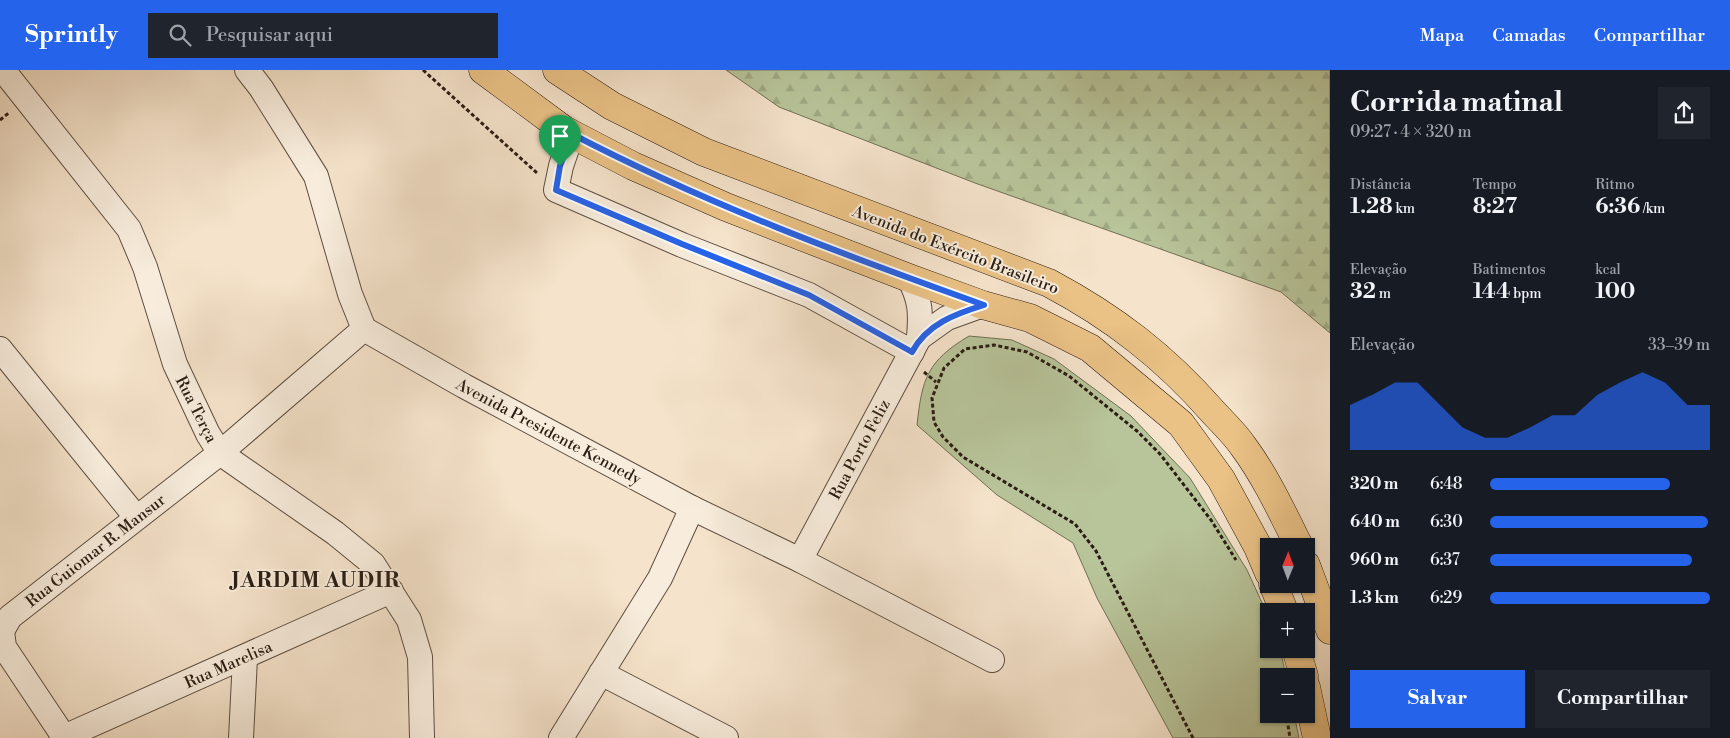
<!DOCTYPE html>
<html lang="pt">
<meta charset="utf-8">
<style>
:root{--surface:#171b24;--page:#20242c;--text:#f1f3f6;--muted:#9ea1a6;--accent:#2563eb}
body{margin:0;font-family:"Libre Bodoni",serif;background:var(--page);color:var(--text);height:100vh;display:flex;flex-direction:column;font-size:19px;white-space:nowrap}
*{box-sizing:border-box;margin:0}
p{font-size:16px;color:var(--muted)}
.icon{flex:none;width:28px;height:28px;fill:none;stroke:currentColor;stroke-width:2;stroke-linecap:round;stroke-linejoin:round}
.map{position:relative;flex:1;overflow:hidden}
.drawer{display:flex;flex-direction:column;background:var(--surface);width:400px}
.drawer>*{flex:none}
.needle{width:32px;rotate:1deg}
.controls{position:absolute;left:1260px;top:468px;display:grid;gap:10px}
.controls a{display:grid;place-items:center;width:55px;height:55px;border-radius:0px;background:var(--surface);box-shadow:0 1px 4px #0004;font-size:25px}
.pin{position:absolute;display:grid;place-items:center;width:42px;height:42px;color:#fff;margin:-51px -21px;border-radius:50% 50% 50% 0;rotate:-45deg;box-shadow:0 0 5px #0007}
.pin .icon{rotate:45deg}
.round{display:grid;place-items:center;flex:none;width:52px;height:52px;border-radius:0px;background:var(--page)}
.head{display:flex;align-items:center;justify-content:space-between;height:85px;padding:0 20px}
h1{font-size:28px;font-weight:700;line-height:38px}
.stats{display:grid;grid-template-columns:repeat(3,1fr);gap:8px;height:85px;padding:5px 20px}
.stats div{display:grid;align-content:center}
.stats b{font-size:21px;font-weight:700}
.stats small{font-size:14px;font-weight:400}
.stats p{font-size:14px}
.chart{height:140px;padding:10px 20px}
.chart p{display:flex;justify-content:space-between}
.chart svg{width:100%;height:90px;margin-top:5px;fill:var(--accent);opacity:.7}
.action{display:flex;gap:10px;margin-top:auto;padding:10px 20px}
.action a{flex:1;height:58px;border-radius:0px;background:var(--accent);color:#fff;font-size:20px;font-weight:700;line-height:58px;text-align:center}
.action a+a{background:var(--page);color:var(--text)}
ul{padding:0 20px;list-style:none;font-size:16px}
li{display:grid;grid-template-columns:80px 60px 1fr;align-items:center;height:38px}
li i{height:12px;border-radius:6px;background:var(--accent)}
header{display:flex;align-items:center;gap:30px;box-sizing:border-box;height:70px;padding:0 25px;background:var(--accent);color:#fff}
header strong{font-size:24px}
nav{display:flex;gap:28px;margin-inline-start:auto;font-size:18px}
.search{width:350px;height:45px;background:var(--page);display:flex;align-items:center;gap:12px;box-sizing:border-box;padding:0 18px;border-radius:0px;color:var(--muted);font-size:19px}
main{display:flex;flex:1;min-height:0}
.map>svg:first-child{display:block}
.green{fill:#b8c49a;stroke:#717056}
.forest{fill:url(#forest-firs);stroke:#717056}
.lines{fill:none;stroke-linecap:round;stroke-linejoin:round}
.minor-casing{stroke:#5d4e41;stroke-width:26}
.major-casing{stroke:#2a1d13;stroke-width:29}
.path{stroke:#2a1d13;stroke-width:3;stroke-dasharray:4 2.5;stroke-linecap:butt}
.minor{stroke:#f8eddd;stroke-width:24}
.major{stroke:#eac286;stroke-width:28}
.route-casing{stroke:#fff;stroke-width:10}
.route{stroke:#2563eb;stroke-width:6}
.labels{text-anchor:middle;stroke-width:4;stroke-linejoin:round;paint-order:stroke}
.street-label{font-size:16px;fill:#2a1d13;stroke:#f8eddd}
.district-label{font-size:21px;font-weight:bold;letter-spacing:1px;fill:#2a1d13;stroke:#f8eddd}
</style>
<header>
<strong>Sprintly</strong>
<div class="search"><svg class="icon" aria-label="search" viewBox="0 0 24 24"><circle cx="10" cy="10" r="6"/><path d="M15 15l6 6"/></svg>Pesquisar aqui</div>
<nav><a>Mapa</a><a>Camadas</a><a>Compartilhar</a></nav>
</header>
<main>
<div class="map">
<svg width="1330" height="668" viewBox="0 0 1330 668">
<defs>
<pattern id="forest-firs" width="22" height="20" patternUnits="userSpaceOnUse" patternTransform="scale(1.25)"><rect width="22" height="20" fill="#b8c49a"/><path d="M5 1l3.5 6h-7zM16 11l3.5 6h-7z" fill="#9ea884"/></pattern>
</defs>
<rect width="100%" height="100%" fill="#f5e3cb"/>
<filter id="stains"><feTurbulence type="fractalNoise" baseFrequency=".004" numOctaves="4"/><feColorMatrix values="0 0 0 0 .2 0 0 0 0 .09 0 0 0 0 .02 0 0 0 .5 -.17"/></filter>
<radialGradient id="worn" r=".72"><stop offset=".6" stop-color="#630" stop-opacity="0"/><stop offset="1" stop-color="#630" stop-opacity=".3"/></radialGradient>
<!-- green -->
<path class="green" d="M969,266L1012,270L1054,289L1131,346L1190,408L1247,500L1269,548V579H1280L1286,606H1269V644H1294L1299,668H1173L1097,528L1073,473L997,425L917,355C922,309 927,291 969,266Z"/>
<!-- forest -->
<path class="forest" d="M726,0H1330V263L1281,222L975,113L779,37Z"/>
<g class="lines">
<!-- minor casing -->
<g class="minor-casing">
<g id="minor">
<path d="M3,0L129,159L145,197L175,294L208,364L220,383L335,463L373,494L409,550L420,587L422,668"/>
<path d="M247,0L261,18L316,106L350,224L364,259L464,316L692,438L800,490L992,590"/>
<path d="M572,64L561,96L556,120L682,175L809,225L912,282"/>
<path d="M919,268L947,248L983,235"/>
<path d="M0,279L136,447"/>
<path d="M800,490L919,268C921,243 921,231 909,208"/>
<path d="M601,603L726,668"/>
<path d="M64,667L4,577L2,561L10,547L220,383L364,259"/>
<path d="M64,667L391,521"/>
<path d="M241,668L245,588"/>
<path d="M561,668L660,508L692,438"/>
</g>
</g>
<!-- major casing -->
<g class="major-casing">
<g id="major">
<path d="M483,0L564,60L633,96L726,137L909,208L983,235L1030,248L1090,278L1181,354L1221,409L1258,477L1269,503"/>
<path d="M557,0L612,36L704,82L1049,213C1113,247 1165,287 1213,342C1223,353 1235,364 1243,376C1266,407 1282,442 1299,476"/>
<path d="M1306,495L1330,560"/>
<path d="M1273,514L1284,541"/>
<path d="M1296,579L1304,606"/>
<path d="M1306,617L1317,668"/>
</g>
</g>
<!-- path -->
<g class="path">
<path d="M423,0L537,103"/>
<path d="M0,50L10,42"/>
<path d="M924,302L936,312"/>
<path d="M1261,552L1269,572"/>
<path d="M1287,649L1290,668"/>
<path d="M1193,668L1096,481L1075,454L963,387L943,367L934,352L932,328L944,298L965,279L994,275L1027,282L1069,306L1137,361L1160,384L1211,450L1236,490"/>
</g>
<!-- minor -->
<use href="#minor" class="minor"/>
<!-- major -->
<use href="#major" class="major"/>
</g>
<g class="lines">
<!-- route casing -->
<g class="route-casing">
<path id="route" d="M572,64C704,133 844,185 984,235C955,244 927,254 912,282L809,225L682,174L556,120L560,96Z"/>
</g>
<!-- route -->
<use href="#route" class="route"/>
</g>
<g class="labels">
<!-- street labels -->
<g class="street-label">
<text transform="translate(956 179) rotate(21)" y="6">Avenida do Exército Brasileiro</text>
<text transform="translate(197 339) rotate(63)" y="6">Rua Terça</text>
<text transform="translate(549 361) rotate(28)" y="6">Avenida Presidente Kennedy</text>
<text transform="translate(859 379) rotate(-62)" y="6">Rua Porto Feliz</text>
<text transform="translate(95 480) rotate(-38)" y="6">Rua Guiomar R. Mansur</text>
<text transform="translate(228 594) rotate(-24)" y="6">Rua Marelisa</text>
</g>
<!-- district labels -->
<g class="district-label">
<text x="316" y="517">JARDIM AUDIR</text>
</g>
</g>
<rect width="100%" height="100%" filter="url(#stains)"/>
<rect width="100%" height="100%" fill="url(#worn)"/>
</svg>
<div class="controls">
<a><svg class="needle" viewBox="-14 -14 28 28"><path d="M0-13l5 13h-10z" fill="#e53935"/><path d="M0 13l5-13h-10z" fill="#9ea1a6"/></svg></a>
<a>+</a>
<a>−</a>
</div>
<div class="pin" style="left:560px;top:96px;background:#1e9e55"><svg class="icon" aria-label="arrive" viewBox="0 0 24 24"><path d="M6 21V4h12l-3 4 3 4H6"/></svg></div>
</div>
<section class="drawer">
<div class="head"><div><h1>Corrida matinal</h1><p>09:27 · 4 × 320 m</p></div><a class="round"><svg class="icon" aria-label="share" viewBox="0 0 24 24"><path d="M12 15V3M7 8l5-5 5 5M5 13v7h14v-7"/></svg></a></div>
<div class="stats">
<div><p>Distância</p><b>1.28<small> km</small></b></div>
<div><p>Tempo</p><b>8:27</b></div>
<div><p>Ritmo</p><b>6:36<small> /km</small></b></div>
</div>
<div class="stats">
<div><p>Elevação</p><b>32<small> m</small></b></div>
<div><p>Batimentos</p><b>144<small> bpm</small></b></div>
<div><p>kcal</p><b>100</b></div>
</div>
<div class="chart"><p><span>Elevação</span>33–39 m</p>
<svg viewBox="0 0 160 44" preserveAspectRatio="none"><path d="M0 44V22L10 17L20 11L30 11L40 22L50 33L60 38L70 38L80 33L90 27L100 27L110 17L120 11L130 6L140 11L150 22L160 22V44z"/></svg>
</div>
<ul>
<li><b>320 m</b>6:48<i style="width:82%"></i></li>
<li><b>640 m</b>6:30<i style="width:99%"></i></li>
<li><b>960 m</b>6:37<i style="width:92%"></i></li>
<li><b>1.3 km</b>6:29<i style="width:100%"></i></li>
</ul>
<div class="action"><a>Salvar</a><a>Compartilhar</a></div>
</section>
</main>
